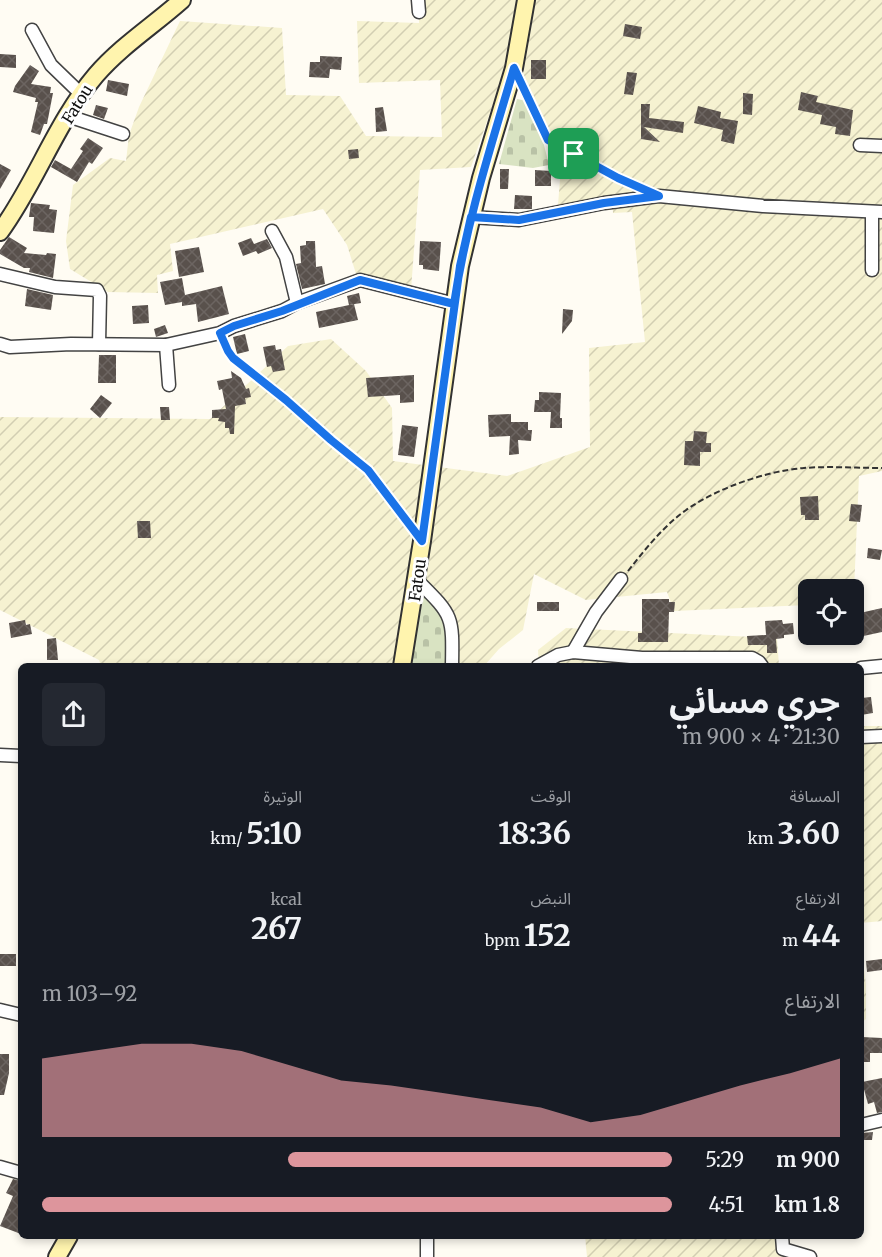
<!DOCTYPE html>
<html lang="ar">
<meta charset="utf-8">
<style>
:root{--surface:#171b24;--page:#242831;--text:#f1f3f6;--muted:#9ea1a6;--accent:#dd959c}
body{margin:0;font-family:Merriweather,"Noto Sans Arabic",serif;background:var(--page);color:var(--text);direction:rtl;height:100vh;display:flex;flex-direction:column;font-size:22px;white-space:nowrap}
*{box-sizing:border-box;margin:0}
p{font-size:20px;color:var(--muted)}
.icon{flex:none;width:33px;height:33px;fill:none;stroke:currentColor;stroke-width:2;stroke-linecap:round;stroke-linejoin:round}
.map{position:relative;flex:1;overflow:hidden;direction:ltr}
.details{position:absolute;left:18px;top:663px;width:846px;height:576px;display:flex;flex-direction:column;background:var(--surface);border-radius:9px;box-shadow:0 3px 9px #0003;direction:rtl}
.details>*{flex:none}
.tools{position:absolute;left:798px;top:579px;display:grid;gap:12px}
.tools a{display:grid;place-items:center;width:66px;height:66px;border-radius:9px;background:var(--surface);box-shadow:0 3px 9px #0003;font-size:30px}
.pin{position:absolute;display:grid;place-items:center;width:51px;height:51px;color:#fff;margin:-26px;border-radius:12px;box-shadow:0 3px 9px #0006}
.round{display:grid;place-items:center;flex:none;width:63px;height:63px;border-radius:9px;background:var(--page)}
.summary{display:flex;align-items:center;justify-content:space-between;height:102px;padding:0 24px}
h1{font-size:33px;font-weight:700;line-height:45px}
.figures{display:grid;grid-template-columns:repeat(3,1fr);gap:9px;height:102px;padding:6px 24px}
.figures div{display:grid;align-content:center}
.figures b{font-size:30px;font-weight:700}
.figures small{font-size:16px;font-weight:400}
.figures p{font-size:16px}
.chart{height:168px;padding:12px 24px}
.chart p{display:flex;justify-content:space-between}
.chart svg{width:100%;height:108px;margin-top:6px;fill:var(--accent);opacity:.7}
ul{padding:0 24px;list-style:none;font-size:20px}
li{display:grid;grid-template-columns:96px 72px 1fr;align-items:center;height:45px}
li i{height:15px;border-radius:8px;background:var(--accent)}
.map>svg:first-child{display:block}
.farmland{fill:url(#farmland-furrows)}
.cemetery{fill:url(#cemetery-stones)}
.building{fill:url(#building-cross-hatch)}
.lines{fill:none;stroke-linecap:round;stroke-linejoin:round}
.street-casing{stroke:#434343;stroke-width:15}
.secondary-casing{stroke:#323232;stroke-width:20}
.path{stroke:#323232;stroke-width:2;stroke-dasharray:6 3;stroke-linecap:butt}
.street{stroke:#fff;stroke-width:12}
.secondary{stroke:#fff4ae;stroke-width:16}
.route-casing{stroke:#fff;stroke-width:12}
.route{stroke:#1a73e8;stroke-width:8}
.labels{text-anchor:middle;stroke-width:6;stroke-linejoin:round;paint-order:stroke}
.street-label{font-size:16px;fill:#101010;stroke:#fff}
</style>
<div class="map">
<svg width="882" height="1257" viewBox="0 0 882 1257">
<defs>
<pattern id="farmland-furrows" width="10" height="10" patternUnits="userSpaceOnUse" patternTransform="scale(1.5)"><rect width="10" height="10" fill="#f6f2d1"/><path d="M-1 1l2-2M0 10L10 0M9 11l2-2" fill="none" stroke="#d2ceb2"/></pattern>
<pattern id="cemetery-stones" width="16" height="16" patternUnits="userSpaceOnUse" patternTransform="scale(1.5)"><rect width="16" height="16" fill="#d9e3c2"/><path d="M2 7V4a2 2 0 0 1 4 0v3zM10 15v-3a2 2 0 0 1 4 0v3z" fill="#b9c2a6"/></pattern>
<pattern id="building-cross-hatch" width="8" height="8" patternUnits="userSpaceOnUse" patternTransform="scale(1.5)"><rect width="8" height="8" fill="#59514c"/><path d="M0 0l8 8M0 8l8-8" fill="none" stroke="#6c6561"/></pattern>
</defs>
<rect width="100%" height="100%" fill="#fffcf3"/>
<!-- farmland -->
<g class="farmland">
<path d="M419,0H882V471L859,476L854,590H808V605L674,611L667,592L586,600L534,574L523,630L499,649L484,666H101L99,660L0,610V417L210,419L288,346L331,339L366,371L392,408L393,461L507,476L590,447L589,348L645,342L632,212L613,213L612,196L558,205L561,167L526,89L499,87L471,167L420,170L411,290L357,277L347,245L323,209L170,244L173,271L157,275L158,293L108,292L70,269L66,241L73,185L110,158L126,161L129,135L139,107L180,21L282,28L286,95L340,96L366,136L442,137L440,80L359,83L357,21L419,23Z"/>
<path d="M566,628L777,638L779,666H539L538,650Z"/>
<path d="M861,726H882V921L861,923Z"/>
<path d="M861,946L866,985V1019L862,1022Z"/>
<path d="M585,1236H779L791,1257H587Z"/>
</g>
<!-- cemetery -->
<g class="cemetery">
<path d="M517,99L527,101L542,137L549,165L533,168L499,164Z"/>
<path d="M424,593L446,613L449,666H410Z"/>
</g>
<!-- building -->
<g class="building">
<path d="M625,24L642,27L640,39L623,36Z"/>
<path d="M0,54L16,55V68L0,67Z"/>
<path d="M320,56L342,57L341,70L330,69L329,78L309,77L310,62H320Z"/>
<rect x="531" y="60" width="15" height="19"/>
<path d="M30,65L39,71L31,84L51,87L50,93H53L47,124H44L40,135L31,132L38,102H35L36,98L13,92L15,86Z"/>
<path d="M627,72L637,73L633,95L624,94Z"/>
<path d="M108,80L129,84L127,96L106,91Z"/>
<path d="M801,92L818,96L816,102L853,110L850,136L835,134L836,127L820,124L822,115L798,110Z"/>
<path d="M743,93L753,94L752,115L743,114Z"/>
<path d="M641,104H650L649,118L684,122L683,133L644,127L660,142L641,139Z"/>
<path d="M96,105L108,108L104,119L93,115Z"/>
<path d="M698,106L721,112L720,118L738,121L734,144L721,141L723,130L694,123Z"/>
<path d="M383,107L387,131L376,132L375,108Z"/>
<path d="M88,138L103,148L92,164L89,162L77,182L51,167L55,160L71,169L83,151L80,149Z"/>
<path d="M358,149L359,158L349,159L348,150Z"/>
<path d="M0,164L11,170L0,189Z"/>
<path d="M500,169H509L508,189H500Z"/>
<path d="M535,170L551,171V186H535Z"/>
<path d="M515,195L532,196V209H514Z"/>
<path d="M31,203L50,205L49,209L57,210L54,233L33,231L34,217H29Z"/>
<path d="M9,237L27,248L24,253L46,255L47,253L56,254L53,278L29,272L30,268H24L0,254V250Z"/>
<path d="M251,238L254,244L267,239L272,248L258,254L256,251L243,256L238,243Z"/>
<path d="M306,241H315L316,267L322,266L325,284L302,289L296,264L301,263L300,246L306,245Z"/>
<path d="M420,241L441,242L439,271L423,269V265H419Z"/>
<path d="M199,247L204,272L179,277L175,251Z"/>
<path d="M182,278L185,295L222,286L229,314L198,322L196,304L182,306V302L165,305L160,282Z"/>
<path d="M27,289L53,295L51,310L25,306Z"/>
<path d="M359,293L361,303L349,305L347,296Z"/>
<path d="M354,304L358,320L319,328L316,312Z"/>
<path d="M148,305L149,323L133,324L132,306Z"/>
<path d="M563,309L573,310L572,321L562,334Z"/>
<path d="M165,325L168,333L156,337L154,329Z"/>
<path d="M245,334L249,351L237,354L233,337Z"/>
<path d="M275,345L276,350L281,349L285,370L273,372L271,366L267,367L263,347Z"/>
<path d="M99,355H116V383H98Z"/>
<path d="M231,371L241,378L246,389L249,388L251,397L245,398L246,404L235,406L234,434H230L229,428H225V422L218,421L219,418H212V410L226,409L222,389L219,390L217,381L232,378Z"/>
<path d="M414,375V402L400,403V395L368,397L366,378Z"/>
<path d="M539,392L561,393L560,418H562V428H550L551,412H534L535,400H539Z"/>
<path d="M101,395L112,403L100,418L90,409Z"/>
<path d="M160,407H169L170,420H161Z"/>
<path d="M511,414V422H528V430H532L531,441L518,440L519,454L509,455L510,436L489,437L488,415Z"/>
<path d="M402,425L418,427L414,457L398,455Z"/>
<path d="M694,431L707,432L706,443H711V452H700V466L684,465L685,441H693Z"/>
<path d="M818,496L819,520H805V515H801L800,497Z"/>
<path d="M851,504L862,505L860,522L849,521Z"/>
<path d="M137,521H150L151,538H138Z"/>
<path d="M868,548L882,550L880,560L867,558Z"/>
<path d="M642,599H669V602H675L674,612H669L668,642H638V633H642Z"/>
<rect x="537" y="602" width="22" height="9"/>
<path d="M882,608V632L854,638V619L860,618V613Z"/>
<path d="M25,620L26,625L30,624L32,634L11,638L9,623Z"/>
<path d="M782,620L783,624L793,623L794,634L784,635V638L776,639L777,653H767V645H748L747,636L766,635L765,621Z"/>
<path d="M56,638L58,660H47V639Z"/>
<path d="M871,697L873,713L861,715V698Z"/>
<rect x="0" y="954" width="16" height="12"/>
<path d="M882,959V970L867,972L866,961Z"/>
<path d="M862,1037L882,1038V1053H870V1062H862Z"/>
<path d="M0,1054H9V1073L4,1095H0Z"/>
<path d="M882,1078V1112L877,1113L874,1102L868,1104L862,1082Z"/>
<path d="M873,1132L872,1140H861V1133Z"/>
<path d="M13,1179L21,1181V1234L0,1226L13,1196L6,1193Z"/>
</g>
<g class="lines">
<!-- street casing -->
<g class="street-casing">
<g id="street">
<path d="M418,0L419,12"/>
<path d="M32,30L51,65L82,95"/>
<path d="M68,116L123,134"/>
<path d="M860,145L882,146"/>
<path d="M872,212V270"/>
<path d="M471,217L519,220L604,203L659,196L763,206L882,212"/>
<path d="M272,231L286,257L297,303"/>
<path d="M0,274L55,287L97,290L100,296L99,344"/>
<path d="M0,344L10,347L71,344L166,345L220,333L234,326L282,311L297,303L360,280L455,304"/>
<path d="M166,345L169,385"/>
<path d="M417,580C453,616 453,615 452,666"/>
<path d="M573,652L596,612L621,579"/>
<path d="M538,666L558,655L573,652L642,658H752L759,662L762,666"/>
<path d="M861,668L882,666"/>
<path d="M861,737L882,736"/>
<path d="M0,755L21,756"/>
<path d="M0,1010L21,1015"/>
<path d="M861,1125L882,1120"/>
<path d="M0,1167L21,1173"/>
<path d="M782,1236L783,1249L810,1257"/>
<path d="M427,1257V1236"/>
</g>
</g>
<!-- secondary casing -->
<g class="secondary-casing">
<g id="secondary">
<path d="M0,232C36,183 56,122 96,75C121,46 154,25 182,0"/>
<path d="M402,666L422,541L460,266L481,178L514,68L526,0"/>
<path d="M57,1257L69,1236"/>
</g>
</g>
<!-- path -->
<g class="path">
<path d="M522,87L548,140L618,178L637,186"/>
<path d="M224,344L233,358L286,400L331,440L368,470L411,527"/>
<path d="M628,571C643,552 659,532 677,517C708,491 764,471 804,468C830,466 856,468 882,468"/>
</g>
<!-- street -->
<use href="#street" class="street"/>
<!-- secondary -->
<use href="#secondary" class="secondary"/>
</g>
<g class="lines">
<!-- route casing -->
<g class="route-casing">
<path id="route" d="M574,154L548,140L514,68C491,146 466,223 454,304L360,280L282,311L234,326L220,333L228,351L233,358L286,400L331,440L368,470L422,541L460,266L471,217L519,220L604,203L659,196L618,178L574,154"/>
</g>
<!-- route -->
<use href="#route" class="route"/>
</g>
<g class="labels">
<!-- street labels -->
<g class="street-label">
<text transform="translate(77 104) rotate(-58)" y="6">Fatou</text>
<text transform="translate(417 580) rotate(-82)" y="6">Fatou</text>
</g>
</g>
</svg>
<div class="tools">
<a><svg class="icon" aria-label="locate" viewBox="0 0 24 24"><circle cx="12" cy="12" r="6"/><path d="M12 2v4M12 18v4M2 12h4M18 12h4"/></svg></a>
</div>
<div class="pin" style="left:574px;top:154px;background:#1e9e55"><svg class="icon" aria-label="arrive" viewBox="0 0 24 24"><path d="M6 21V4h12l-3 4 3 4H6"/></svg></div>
<section class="details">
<div class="summary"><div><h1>جري مسائي</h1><p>21:30 · 4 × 900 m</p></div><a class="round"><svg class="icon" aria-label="share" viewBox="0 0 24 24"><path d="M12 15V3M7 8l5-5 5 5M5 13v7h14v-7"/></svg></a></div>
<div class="figures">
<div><p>المسافة</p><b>3.60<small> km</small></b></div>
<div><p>الوقت</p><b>18:36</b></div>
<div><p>الوتيرة</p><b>5:10<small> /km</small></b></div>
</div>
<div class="figures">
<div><p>الارتفاع</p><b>44<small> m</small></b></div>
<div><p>النبض</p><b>152<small> bpm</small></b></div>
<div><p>kcal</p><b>267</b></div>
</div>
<div class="chart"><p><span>الارتفاع</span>92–103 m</p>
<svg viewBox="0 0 160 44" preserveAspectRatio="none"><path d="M0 44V12L10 9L20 6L30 6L40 9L50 15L60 21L70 23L80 26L90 29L100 32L110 38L120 35L130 29L140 23L150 18L160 12V44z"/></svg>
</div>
<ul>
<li><b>900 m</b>5:29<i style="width:61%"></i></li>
<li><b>1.8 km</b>4:51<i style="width:100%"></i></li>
</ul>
</section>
</div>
